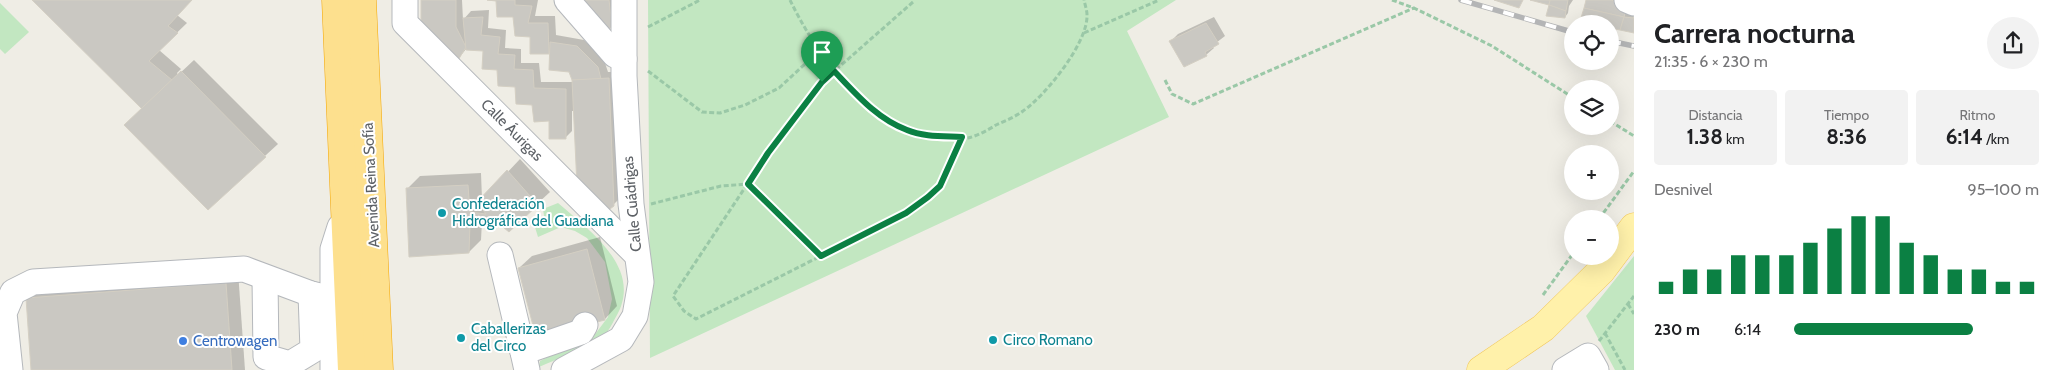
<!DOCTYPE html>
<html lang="es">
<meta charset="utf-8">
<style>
:root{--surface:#fff;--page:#f2f2f2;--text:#202124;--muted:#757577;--accent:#0b8043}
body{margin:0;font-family:Cabin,sans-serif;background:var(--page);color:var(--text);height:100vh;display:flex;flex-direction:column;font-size:19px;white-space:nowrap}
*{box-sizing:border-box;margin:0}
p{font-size:16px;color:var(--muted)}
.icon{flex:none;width:28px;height:28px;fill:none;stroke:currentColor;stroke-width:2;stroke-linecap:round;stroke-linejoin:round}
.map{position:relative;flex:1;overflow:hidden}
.sheet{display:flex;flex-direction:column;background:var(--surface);width:425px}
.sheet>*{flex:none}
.tools{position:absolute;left:1564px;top:15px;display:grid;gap:10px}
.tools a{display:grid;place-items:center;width:55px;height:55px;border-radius:50%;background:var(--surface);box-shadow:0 5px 20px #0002;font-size:25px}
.pin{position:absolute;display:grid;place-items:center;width:42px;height:42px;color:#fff;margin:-51px -21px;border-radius:50% 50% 50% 0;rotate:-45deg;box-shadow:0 0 5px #0007}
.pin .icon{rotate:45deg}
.round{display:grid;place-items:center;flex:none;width:52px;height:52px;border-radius:26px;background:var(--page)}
.headline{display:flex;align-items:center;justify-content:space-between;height:85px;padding:0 20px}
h1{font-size:28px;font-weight:800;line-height:38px}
.stats{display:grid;grid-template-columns:repeat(3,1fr);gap:8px;height:85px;padding:5px 20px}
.stats div{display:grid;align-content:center;border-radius:5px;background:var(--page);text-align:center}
.stats b{font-size:21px;font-weight:800}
.stats small{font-size:14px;font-weight:400}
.stats p{font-size:14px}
.chart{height:140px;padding:10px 20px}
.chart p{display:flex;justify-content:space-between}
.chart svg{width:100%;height:90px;margin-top:5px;stroke:var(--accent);stroke-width:6}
ul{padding:0 20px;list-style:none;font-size:16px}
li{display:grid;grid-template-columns:80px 60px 1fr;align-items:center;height:38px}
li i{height:12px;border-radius:6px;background:var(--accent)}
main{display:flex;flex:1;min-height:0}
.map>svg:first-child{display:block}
.green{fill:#c2e7c1}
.shadow{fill:#0003}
.building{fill:#cac8c2;stroke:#d4cfc3}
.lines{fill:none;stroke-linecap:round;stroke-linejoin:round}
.minor-casing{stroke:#b5b8bc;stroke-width:27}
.major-casing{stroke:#f2c75b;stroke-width:29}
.highway-casing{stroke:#f4a600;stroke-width:29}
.path{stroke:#9ac8a7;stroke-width:3;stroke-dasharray:5 2.5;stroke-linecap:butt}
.minor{stroke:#fff;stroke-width:25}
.major{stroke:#fff1aa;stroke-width:28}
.highway{stroke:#fde08e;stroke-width:28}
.rail-casing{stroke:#b4b5b6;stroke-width:5.5}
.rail{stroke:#fff;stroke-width:4;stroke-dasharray:11;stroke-linecap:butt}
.route-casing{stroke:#fff;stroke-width:10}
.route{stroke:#0b8043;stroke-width:6}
.culture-dot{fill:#0f9aa8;stroke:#fff;stroke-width:2}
.shop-dot{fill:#3f7fe0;stroke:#fff;stroke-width:2}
.labels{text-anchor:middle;stroke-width:4;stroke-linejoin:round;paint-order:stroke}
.street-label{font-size:15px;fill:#5d6166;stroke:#fff}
.culture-label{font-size:15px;fill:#0d838f;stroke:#fff;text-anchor:start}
.shop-label{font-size:15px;fill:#366cbe;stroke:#fff;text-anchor:start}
</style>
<main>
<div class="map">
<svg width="1634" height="370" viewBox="0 0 1634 370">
<rect width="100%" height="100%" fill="#efede5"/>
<!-- green -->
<g class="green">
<path d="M648,0H1176L1127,31L1169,117L650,358Z"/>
<path d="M0,3L29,32L5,54L0,49Z"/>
<path d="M558,203C589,230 643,268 617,315C614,320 611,327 607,332C594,345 557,359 539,367L540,361L596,333L608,317L612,299L605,262L587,238L575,231L561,227L538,237L534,224L545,222L543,209Z"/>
<path d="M1634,256V370H1615L1586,316Z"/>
</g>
<!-- shadow -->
<g class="shadow">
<path d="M34,0H191L177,15L187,23L159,50L181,69L177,73L178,75L194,60L278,144L208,208L143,108Z"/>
<path d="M422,0H462L463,20L471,11L489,10L488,28L506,30L505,48L521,49V63H539L541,82H574L570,71L550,53H532L531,36L514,15L498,0H538L535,16H555L556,35L584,40L604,60L608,72H615L620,198L613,205L575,111H572V131L565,138L551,120L498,69L485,50L467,48L457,60Z"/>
<path d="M581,0H616L619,18L606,31Z"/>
<path d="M1535,0H1573L1569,6L1568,13L1565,17L1550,5Z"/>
<path d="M1587,0H1633L1634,31L1610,26V24Z"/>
<path d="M1214,17L1225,36L1212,46L1214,48L1206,55L1171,41L1178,34Z"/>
<path d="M520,159L550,192L509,230L499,222L482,221L481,240L469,252L407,189L420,176L481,173L482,199Z"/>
<path d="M600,237L617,306L605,319L519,268L532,256Z"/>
<path d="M238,271L245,370H33L27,298L40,286Z"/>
</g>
<!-- building -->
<g class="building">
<path d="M32,0H192L168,26L178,33L149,61L172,80L142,109Z"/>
<path d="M421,0H456V27L466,47L457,62L421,25Z"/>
<path d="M487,0H515V5L532,6L528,23H548L549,54H530V37L515,36L513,17H497L496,1Z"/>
<path d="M579,0H609L612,26L606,33Z"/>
<path d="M1494,0H1523L1519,8Z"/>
<path d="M1530,0H1550L1549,5Z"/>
<path d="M1550,0H1568L1566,11L1549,5Z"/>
<path d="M1586,0H1611L1627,6L1624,17L1584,8Z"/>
<path d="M1549,5L1566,11L1565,18L1546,16Z"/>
<path d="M1584,8L1624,17L1620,30L1610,28V24H1591L1580,21Z"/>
<path d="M483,17L481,35L500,37L498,54L515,55L514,69L533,70L534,88L566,89V139H549V121L534,122L532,105L516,104L515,87L498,86L497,70L482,69L483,51L466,50L463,18Z"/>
<path d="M1624,17L1634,18V33L1620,30Z"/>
<path d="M1206,23L1219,44L1205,52L1207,56L1184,67L1169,41Z"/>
<path d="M550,42L577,46L598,67L601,79L572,80L569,72L549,70Z"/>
<path d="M181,71L266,157L208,210L124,125Z"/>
<path d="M609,78L614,206L603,214L577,186L572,80Z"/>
<path d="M507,170L538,205L509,232L498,223L470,222L469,253L409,257L406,188L468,185L470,212L486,214L477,202Z"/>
<path d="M587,249L605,320L536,337L518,268Z"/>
<path d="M226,283L232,370H31L26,298Z"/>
</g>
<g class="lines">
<!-- minor casing -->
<g class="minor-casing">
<g id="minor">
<path d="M405,0V23L636,254"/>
<path d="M567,0L615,55L624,59"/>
<path d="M1627,0L1634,3"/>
<path d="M500,255L523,352"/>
<path d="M265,278L266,357L290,364L313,350L311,294"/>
<path d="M10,370L4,313L13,292L33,282L244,269L311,294L333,299"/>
<path d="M333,370V249L340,227"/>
<path d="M527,370L523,352L581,332L585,325"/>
<path d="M564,370L621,339L635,316L641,282L631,204L624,76V0"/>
<path d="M1565,370L1588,356L1596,370"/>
</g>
</g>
<!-- major casing -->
<g class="major-casing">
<path id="major" d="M1481,370L1543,328L1601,271L1634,227"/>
</g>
<!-- highway casing -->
<g class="highway-casing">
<g id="highway">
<path d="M336,0L352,370"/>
<path d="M362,0L379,370"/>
</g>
</g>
<!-- path -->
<g class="path">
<path d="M790,0C813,47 856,112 908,131C919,135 956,139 968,138C977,136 988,130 996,125C1005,121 1015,117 1023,111C1045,96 1088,43 1087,15C1087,10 1085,5 1084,0"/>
<path d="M1392,0L1414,8L1492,46L1572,97"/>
<path d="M913,2L822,82L768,153L673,296L684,311L696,319L906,213L928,197L941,186L961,137"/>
<path d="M648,27L700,0"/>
<path d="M1084,33L1159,0"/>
<path d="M648,71L702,112L720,113L745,105L779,88L819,51"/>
<path d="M1165,80L1172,94L1193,104L1414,8"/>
<path d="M1610,121L1634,136"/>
<path d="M651,204L721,186L748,184L821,256"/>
<path d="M1599,219L1634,171"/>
<path d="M1543,295L1572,255"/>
<path d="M1628,304L1634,314"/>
<path d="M1605,333L1625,370"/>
<path d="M1599,341L1634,296"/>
</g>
<!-- minor -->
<use href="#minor" class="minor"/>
<!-- major -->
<use href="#major" class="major"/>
<!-- highway -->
<use href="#highway" class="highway"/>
<!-- rail casing -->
<g class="rail-casing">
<g id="rail">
<path d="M1461,0L1572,32"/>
<path d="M1610,41L1634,46"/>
</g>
</g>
<!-- rail -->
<use href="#rail" class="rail"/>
</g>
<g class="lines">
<!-- route casing -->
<g class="route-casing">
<path id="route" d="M834,71C856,94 877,119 907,130C923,137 945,136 962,137L940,186L928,197L906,213L821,256L748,184L768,153L822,82Z"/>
</g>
<!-- route -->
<use href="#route" class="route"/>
</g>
<!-- markers -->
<g class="culture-dot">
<circle cx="442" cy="213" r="5"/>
<circle cx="461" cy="338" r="5"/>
<circle cx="993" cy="340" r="5"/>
</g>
<circle class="shop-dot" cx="183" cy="341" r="5"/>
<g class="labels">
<!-- street labels -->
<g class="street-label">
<text transform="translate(512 130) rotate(45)" y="5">Calle Áurigas</text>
<text transform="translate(371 185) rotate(-93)" y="5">Avenida Reina Sofía</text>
<text transform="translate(632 204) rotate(-95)" y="5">Calle Cuádrigas</text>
</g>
<!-- culture labels -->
<g class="culture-label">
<text x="452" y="209">Confederación<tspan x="452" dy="17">Hidrográfica del Guadiana</tspan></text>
<text x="471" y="334">Caballerizas<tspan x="471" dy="17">del Circo</tspan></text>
<text x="1003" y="345">Circo Romano</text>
</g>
<!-- shop labels -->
<g class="shop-label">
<text x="193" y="346">Centrowagen</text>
</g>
</g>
</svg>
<div class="tools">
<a><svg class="icon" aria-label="locate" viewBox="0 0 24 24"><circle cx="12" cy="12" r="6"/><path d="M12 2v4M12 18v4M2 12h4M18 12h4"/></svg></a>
<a><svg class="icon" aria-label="layers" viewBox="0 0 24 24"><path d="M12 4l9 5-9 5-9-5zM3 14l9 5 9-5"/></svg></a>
<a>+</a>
<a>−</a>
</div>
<div class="pin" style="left:822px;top:82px;background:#1e9e55"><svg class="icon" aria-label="arrive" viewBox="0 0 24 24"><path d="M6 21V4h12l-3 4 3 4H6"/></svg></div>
</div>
<section class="sheet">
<div class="headline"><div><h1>Carrera nocturna</h1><p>21:35 · 6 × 230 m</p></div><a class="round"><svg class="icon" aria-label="share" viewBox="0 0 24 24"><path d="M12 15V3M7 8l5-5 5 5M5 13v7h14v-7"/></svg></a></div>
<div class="stats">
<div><p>Distancia</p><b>1.38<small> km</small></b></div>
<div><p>Tiempo</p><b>8:36</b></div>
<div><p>Ritmo</p><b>6:14<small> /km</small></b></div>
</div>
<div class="chart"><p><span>Desnivel</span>95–100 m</p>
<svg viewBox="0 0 160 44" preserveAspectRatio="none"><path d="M5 44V38M15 44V32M25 44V32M35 44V25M45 44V25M55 44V25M65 44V19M75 44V12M85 44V6M95 44V6M105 44V19M115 44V25M125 44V32M135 44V32M145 44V38M155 44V38"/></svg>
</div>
<ul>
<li><b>230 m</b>6:14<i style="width:73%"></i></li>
</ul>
</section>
</main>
